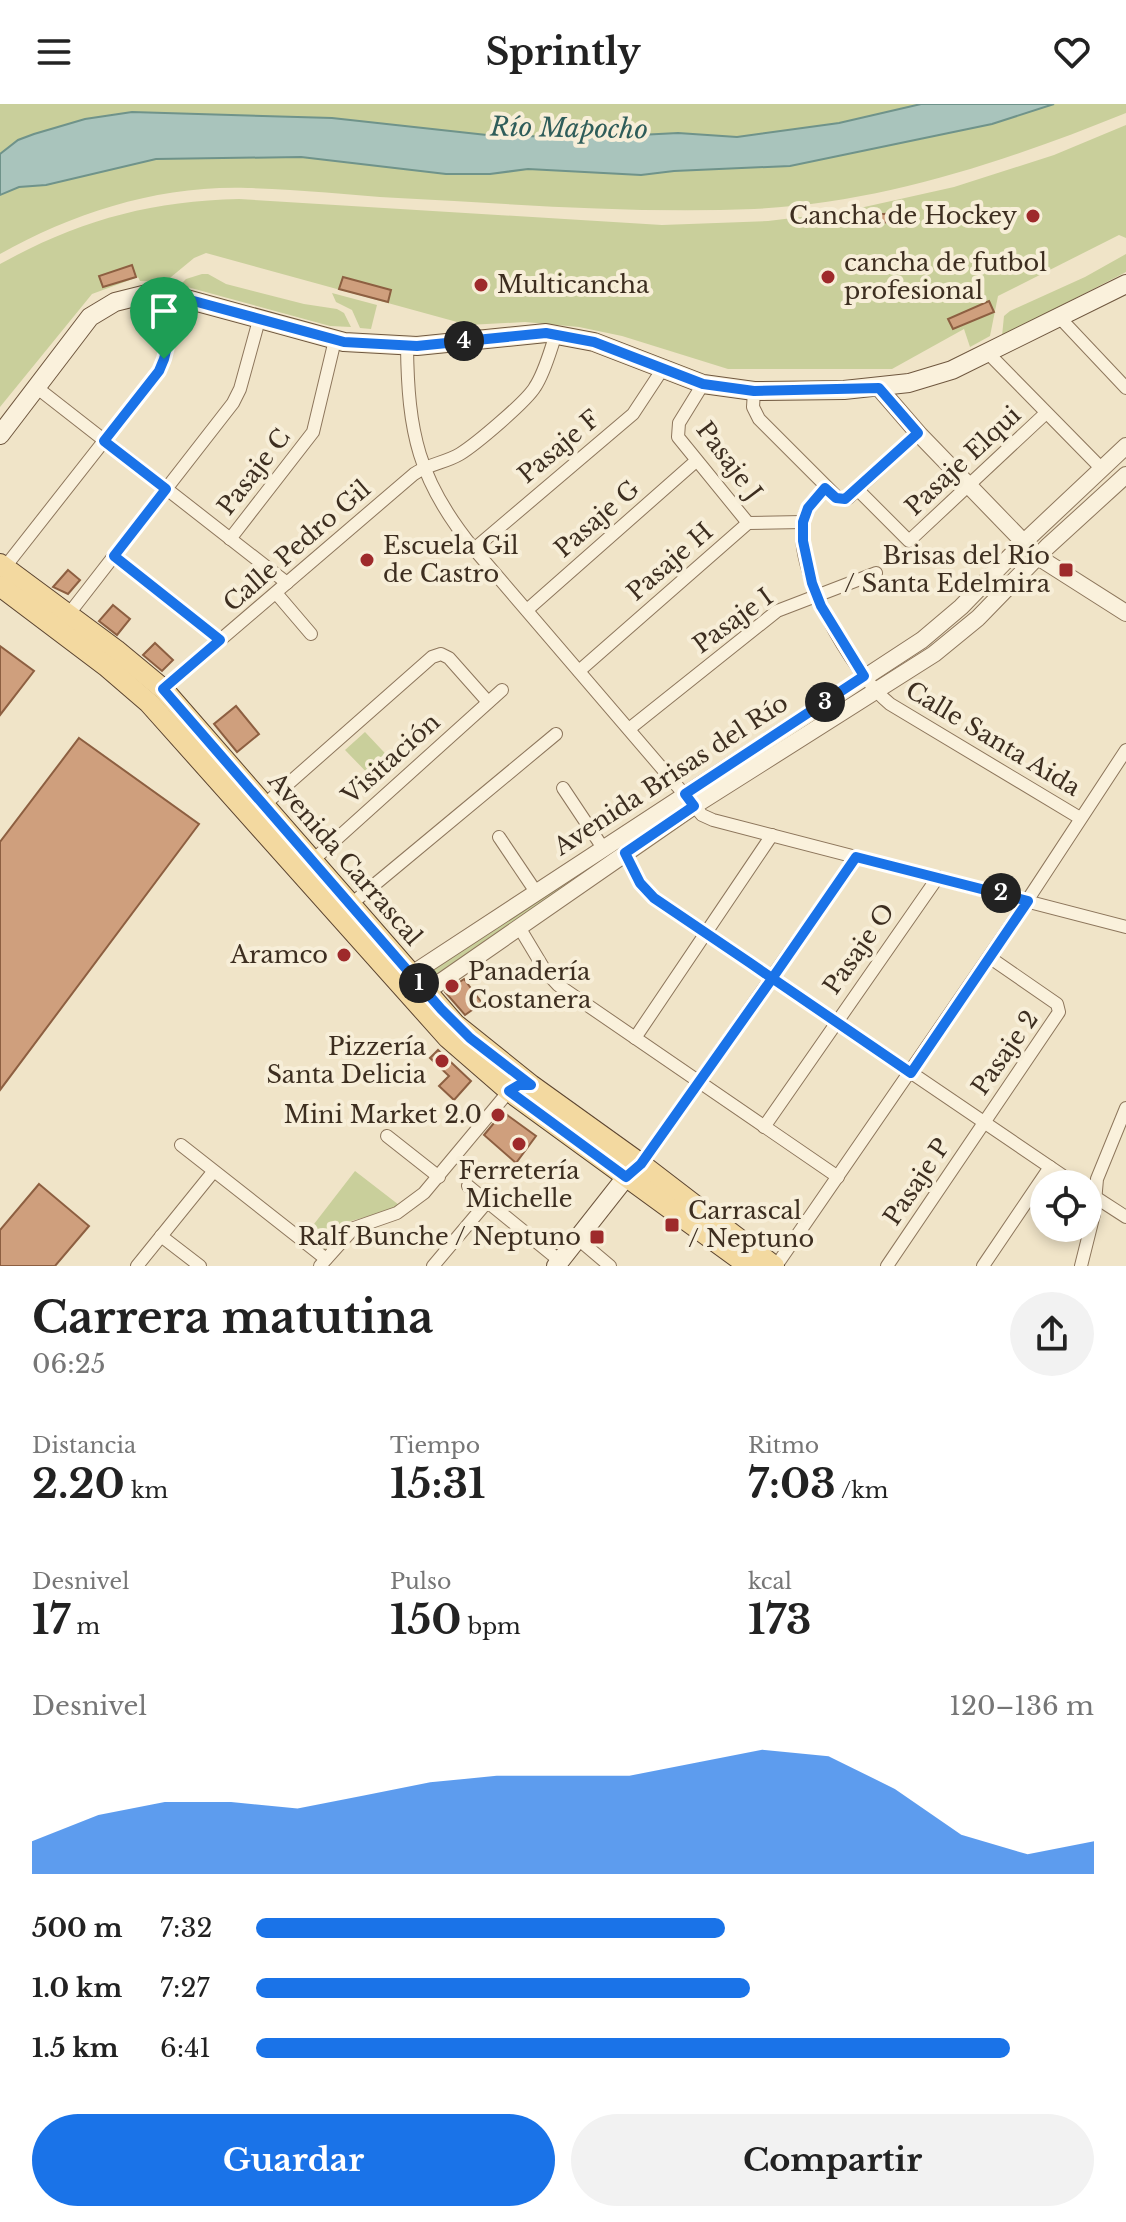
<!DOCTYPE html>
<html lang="es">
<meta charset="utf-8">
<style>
:root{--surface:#fff;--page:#f2f2f2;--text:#222;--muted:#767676;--accent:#1a73e8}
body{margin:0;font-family:"Libre Baskerville",serif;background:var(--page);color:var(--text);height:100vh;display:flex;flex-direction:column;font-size:30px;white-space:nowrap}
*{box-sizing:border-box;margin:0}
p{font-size:26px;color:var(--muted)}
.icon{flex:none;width:44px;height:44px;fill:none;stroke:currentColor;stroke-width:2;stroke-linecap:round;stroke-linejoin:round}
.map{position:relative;height:1162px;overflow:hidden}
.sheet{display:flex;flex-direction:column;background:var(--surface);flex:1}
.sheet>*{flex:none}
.fabs{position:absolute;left:1030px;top:1066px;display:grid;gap:16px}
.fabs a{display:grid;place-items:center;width:72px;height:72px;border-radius:50%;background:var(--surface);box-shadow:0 4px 12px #0003;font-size:40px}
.pin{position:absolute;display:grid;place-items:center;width:68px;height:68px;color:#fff;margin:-82px -34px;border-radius:50% 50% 50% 0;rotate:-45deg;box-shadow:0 0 8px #0007}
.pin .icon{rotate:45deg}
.km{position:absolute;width:40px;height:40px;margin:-20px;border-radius:50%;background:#222;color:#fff;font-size:22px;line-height:40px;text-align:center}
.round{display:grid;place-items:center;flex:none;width:84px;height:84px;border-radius:42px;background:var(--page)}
.headline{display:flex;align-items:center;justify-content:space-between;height:136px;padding:0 32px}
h1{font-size:44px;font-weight:700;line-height:60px}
.stats{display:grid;grid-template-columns:repeat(3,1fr);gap:12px;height:136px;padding:8px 32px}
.stats div{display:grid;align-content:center}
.stats b{font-size:40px;font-weight:700}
.stats small{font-size:22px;font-weight:400}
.stats p{font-size:22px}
.chart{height:224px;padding:16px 32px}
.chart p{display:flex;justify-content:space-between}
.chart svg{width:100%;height:144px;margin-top:8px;fill:var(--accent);opacity:.7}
.cta{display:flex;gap:16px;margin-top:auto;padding:16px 32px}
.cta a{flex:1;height:92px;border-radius:48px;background:var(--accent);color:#fff;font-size:32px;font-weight:700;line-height:92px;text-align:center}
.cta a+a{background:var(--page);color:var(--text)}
ul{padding:0 32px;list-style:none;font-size:26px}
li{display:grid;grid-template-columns:128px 96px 1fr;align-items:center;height:60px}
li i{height:20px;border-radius:10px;background:var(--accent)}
header{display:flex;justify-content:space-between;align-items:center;height:104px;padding:0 32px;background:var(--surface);font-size:36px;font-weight:700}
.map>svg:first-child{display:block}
.green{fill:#c9cf9b}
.water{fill:#a9c4bc;stroke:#6f938a;stroke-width:2}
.building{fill:#cf9f7d;stroke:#8d5f41;stroke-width:2}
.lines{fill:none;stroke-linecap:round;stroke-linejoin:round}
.minor-casing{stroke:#8d765c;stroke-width:14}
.tertiary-casing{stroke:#8d765c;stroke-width:18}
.secondary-casing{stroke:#6f573f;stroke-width:20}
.primary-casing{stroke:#5b4430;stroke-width:22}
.minor{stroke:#faf1dc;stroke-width:12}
.tertiary{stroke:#faf1dc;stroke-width:16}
.secondary{stroke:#faf1dc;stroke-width:18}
.primary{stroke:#f3d9a0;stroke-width:20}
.route-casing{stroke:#fff;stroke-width:16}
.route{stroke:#1a73e8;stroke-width:10}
.poi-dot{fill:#9e2a2b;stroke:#f7eed8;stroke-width:3}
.labels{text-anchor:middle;stroke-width:8;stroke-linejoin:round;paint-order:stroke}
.poi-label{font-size:24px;fill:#3d2e20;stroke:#f7eed8;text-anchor:end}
.street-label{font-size:24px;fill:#3d2e20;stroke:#f7eed8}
.water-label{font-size:26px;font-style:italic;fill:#2f5d5a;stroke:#f7eed8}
</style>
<header><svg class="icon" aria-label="menu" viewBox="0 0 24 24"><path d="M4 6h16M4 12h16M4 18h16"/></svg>Sprintly<svg class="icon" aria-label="heart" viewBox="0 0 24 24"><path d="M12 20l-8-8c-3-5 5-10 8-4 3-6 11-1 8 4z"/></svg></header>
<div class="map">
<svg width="1126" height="1162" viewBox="0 0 1126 1162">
<rect width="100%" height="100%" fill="#f0e4c8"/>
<!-- green -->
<g class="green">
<path d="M0,0H1126V9C1007,57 883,99 754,105C635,110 517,100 398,94C348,91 298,85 248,84C160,81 75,108 0,150Z"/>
<path d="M1126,21V134L1119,131L998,192L990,232L970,243L964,225L892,265H728L622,232L579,223L525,218L468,221L206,149L194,154L165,178L140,177L138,173L92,190L0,303V160C78,117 149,97 239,95L662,121L768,117L842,108L954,83L1054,51Z"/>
<path d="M1126,150V168L1002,232L1004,212L1010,207L1085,173Z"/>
<path d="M202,170H208L226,180L304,200L337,205L344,209L351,223L330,222L180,181L186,175Z"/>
<path d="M332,189L377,201L371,225L360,224L352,206L336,198Z"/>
<path d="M365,628L398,663L379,681L345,646Z"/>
<path d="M678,700L681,705L429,877L425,876V869Z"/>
<path d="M355,1067L399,1101L391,1106L351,1117L325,1148L304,1133Z"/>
</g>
<!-- water -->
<path class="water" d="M921,0H1054L992,20L790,62L674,67L641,71L528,65L490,70H446L301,53L156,55L46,81L19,83L0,91V50L18,36L34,30L85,15L132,8L332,14L496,32L600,33L678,29L737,33L839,19Z"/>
<!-- building -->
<g class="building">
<path d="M906,108V116L862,121L861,112Z"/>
<path d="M132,161L136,173L103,183L99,172Z"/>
<path d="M343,173L391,186L388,198L339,185Z"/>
<path d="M989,197L994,208L953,225L948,215Z"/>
<path d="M68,466L80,476L68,490L53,483Z"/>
<path d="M113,501L130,515L117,531L99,517Z"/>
<path d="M155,539L173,556L162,567L143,551Z"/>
<path d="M0,542L34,567L0,611Z"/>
<path d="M236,602L259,630L237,648L214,620Z"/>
<path d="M79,634L199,720L0,986V738Z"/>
<path d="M464,875L482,899L465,911L445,888Z"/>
<path d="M438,946L471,977L454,996L439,982L449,972L430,954Z"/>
<path d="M503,1008L536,1032L516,1059L484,1031Z"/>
<path d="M39,1080L89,1122L55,1162H0V1126Z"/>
</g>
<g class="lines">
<!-- minor casing -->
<g class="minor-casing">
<g id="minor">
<path d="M1060,214L1126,284"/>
<path d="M407,242C408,328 418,377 474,445L702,711L713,716L1126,823"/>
<path d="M989,250L1102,365"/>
<path d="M703,280L679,319L678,333L748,419"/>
<path d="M36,283L287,479"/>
<path d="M754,287L753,303L759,315L839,395L848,394L918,329"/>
<path d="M825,384C817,393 807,401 804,414C790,463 853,570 890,600L1080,714"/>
<path d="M857,385L909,437L1046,309"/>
<path d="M230,435L313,328L335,236"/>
<path d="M474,445L633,310L662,266"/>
<path d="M114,452L220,536"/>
<path d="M5,463L159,267L164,255L179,193"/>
<path d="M276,489L311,530"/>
<path d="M527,506L696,357"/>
<path d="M68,511L233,299L240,285L259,216"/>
<path d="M579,567L748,419L803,418"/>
<path d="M163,585L414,370C428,360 445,359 460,350C476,340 526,298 535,283C545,268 550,247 556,230"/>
<path d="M629,625L777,507L876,469"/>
<path d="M563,684L603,744"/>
<path d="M263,702L432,553L441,550L449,554L488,598"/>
<path d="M499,733L536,788"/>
<path d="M625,749L640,779L654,794L1075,1080"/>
<path d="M311,758L502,586"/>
<path d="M350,801L556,630"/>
<path d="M519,823L546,868L558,881L838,1073"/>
<path d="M635,934L772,731"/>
<path d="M764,1023L938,773"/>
<path d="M387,1032L439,1073"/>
<path d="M181,1041L326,1155"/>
<path d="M641,1060L856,753"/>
<path d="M468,1082L560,1157"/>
<path d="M1092,1091L1126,1113"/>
<path d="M161,1132L200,1162"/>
<path d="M578,1135L610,1162"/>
<path d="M137,1162L213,1068"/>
<path d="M320,1162L354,1124L397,1109L424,1089L509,987"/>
<path d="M433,1162L487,1098"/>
<path d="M776,1162L1019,809L1126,646"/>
<path d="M887,1162L1059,908L1057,900L989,853"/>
<path d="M983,1162L1050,1063"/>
<path d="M1081,1162L1094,1110L1097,1075L1126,1004"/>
</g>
</g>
<!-- tertiary casing -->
<g class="tertiary-casing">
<g id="tertiary">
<path d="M879,284L918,329L1038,453L1126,509"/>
<path d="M412,870L922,536L961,503L1024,438L1126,342"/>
<path d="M426,888L694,702L934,550L978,514L1047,443L1126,371"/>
</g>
</g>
<!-- secondary casing -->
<g class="secondary-casing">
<g id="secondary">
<path d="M0,331L90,213L115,198L147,190L179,193L344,238L417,242L546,229L594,238L703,280L754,287L844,286L909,279L952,266L1126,180"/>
<path d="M556,1162L626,1073L635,1065"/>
</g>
</g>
<!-- primary casing -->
<g class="primary-casing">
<g id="primary">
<path d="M0,460L116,546L163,585L455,920L531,981L641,1060L774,1162"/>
<path d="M0,482L106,562L149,599L448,934L509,987L749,1162"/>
</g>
</g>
<!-- minor -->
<use href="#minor" class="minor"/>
<!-- tertiary -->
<use href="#tertiary" class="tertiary"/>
<!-- secondary -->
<use href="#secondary" class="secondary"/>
<!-- primary -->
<use href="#primary" class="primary"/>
</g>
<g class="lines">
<!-- route casing -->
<g class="route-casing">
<path id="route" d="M164,255L159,267L104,337L166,385L114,452L220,536L163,585L441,905L470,934L531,981H519L509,987L626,1073L641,1060L764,886L778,866L856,753L1028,797L911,969C825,910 740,852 654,794L640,779L625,749L694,702L685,690L864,572L821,502L812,479L803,437V418L808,404L825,384L836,394L845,395L918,329L879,284L754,287L703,280L594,238L546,229L417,242L344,238L179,193L164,255"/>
</g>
<!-- route -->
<use href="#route" class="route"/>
</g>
<!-- markers -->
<g class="poi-dot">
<circle cx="1033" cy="112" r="8"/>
<circle cx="828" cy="173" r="8"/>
<circle cx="481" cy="181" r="8"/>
<circle cx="367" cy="456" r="8"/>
<rect x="1058" y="458" width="16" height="16" rx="4"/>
<circle cx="344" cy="851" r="8"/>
<circle cx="452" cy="882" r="8"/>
<circle cx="442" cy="957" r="8"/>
<circle cx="498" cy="1011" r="8"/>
<circle cx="519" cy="1040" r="8"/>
<rect x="664" y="1113" width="16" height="16" rx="4"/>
<rect x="589" y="1125" width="16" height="16" rx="4"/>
</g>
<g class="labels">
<!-- poi labels -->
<g class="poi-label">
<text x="1017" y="120">Cancha de Hockey</text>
<text x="844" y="167" text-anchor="start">cancha de futbol<tspan x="844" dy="28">profesional</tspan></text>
<text x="497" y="189" text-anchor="start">Multicancha</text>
<text x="383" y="450" text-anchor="start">Escuela Gil<tspan x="383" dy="28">de Castro</tspan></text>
<text x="1050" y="460">Brisas del Río<tspan x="1050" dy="28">/ Santa Edelmira</tspan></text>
<text x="328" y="859">Aramco</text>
<text x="468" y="876" text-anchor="start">Panadería<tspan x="468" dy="28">Costanera</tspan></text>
<text x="426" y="951">Pizzería<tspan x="426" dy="28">Santa Delicia</tspan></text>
<text x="482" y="1019">Mini Market 2.0</text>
<text x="519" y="1075" text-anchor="middle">Ferretería<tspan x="519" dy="28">Michelle</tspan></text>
<text x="688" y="1115" text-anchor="start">Carrascal<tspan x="688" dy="28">/ Neptuno</tspan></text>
<text x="581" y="1141">Ralf Bunche / Neptuno</text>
</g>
<!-- street labels -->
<g class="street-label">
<text transform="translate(559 343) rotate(-40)" y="8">Pasaje F</text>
<text transform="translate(729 357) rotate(53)" y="8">Pasaje J</text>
<text transform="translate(963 357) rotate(-43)" y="8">Pasaje Elqui</text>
<text transform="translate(254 368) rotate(-52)" y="8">Pasaje C</text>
<text transform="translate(597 415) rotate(-41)" y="8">Pasaje G</text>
<text transform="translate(297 442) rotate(-41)" y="8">Calle Pedro Gil</text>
<text transform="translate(670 458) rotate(-41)" y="8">Pasaje H</text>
<text transform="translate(733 517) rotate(-36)" y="8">Pasaje I</text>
<text transform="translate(993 635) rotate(31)" y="8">Calle Santa Aida</text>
<text transform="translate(391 655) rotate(-42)" y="8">Visitación</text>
<text transform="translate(671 671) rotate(-33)" y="8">Avenida Brisas del Río</text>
<text transform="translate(345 755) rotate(49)" y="8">Avenida Carrascal</text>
<text transform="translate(859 845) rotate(-55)" y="8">Pasaje O</text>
<text transform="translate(1005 949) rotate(-55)" y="8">Pasaje 2</text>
<text transform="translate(917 1078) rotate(-56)" y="8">Pasaje P</text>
</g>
<!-- water labels -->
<g class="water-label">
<text transform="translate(569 24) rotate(1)" y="9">Río Mapocho</text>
</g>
</g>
</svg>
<div class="fabs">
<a><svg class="icon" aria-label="locate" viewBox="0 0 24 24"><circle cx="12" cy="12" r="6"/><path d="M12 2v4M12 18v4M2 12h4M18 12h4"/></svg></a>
</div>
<div class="pin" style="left:164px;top:255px;background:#1e9e55"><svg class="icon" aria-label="arrive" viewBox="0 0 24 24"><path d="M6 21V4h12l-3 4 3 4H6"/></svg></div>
<b class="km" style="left:419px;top:879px">1</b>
<b class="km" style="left:1001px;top:789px">2</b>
<b class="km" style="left:825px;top:598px">3</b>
<b class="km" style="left:464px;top:237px">4</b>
</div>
<section class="sheet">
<div class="headline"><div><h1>Carrera matutina</h1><p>06:25</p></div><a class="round"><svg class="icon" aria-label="share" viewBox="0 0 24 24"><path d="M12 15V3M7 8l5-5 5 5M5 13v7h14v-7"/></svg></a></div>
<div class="stats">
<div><p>Distancia</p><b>2.20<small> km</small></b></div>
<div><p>Tiempo</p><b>15:31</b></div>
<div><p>Ritmo</p><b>7:03<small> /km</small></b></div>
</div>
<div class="stats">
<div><p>Desnivel</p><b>17<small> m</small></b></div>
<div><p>Pulso</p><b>150<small> bpm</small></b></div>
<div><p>kcal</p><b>173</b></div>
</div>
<div class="chart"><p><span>Desnivel</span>120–136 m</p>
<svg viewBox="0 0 160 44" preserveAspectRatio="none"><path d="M0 44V34L10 26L20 22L30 22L40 24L50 20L60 16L70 14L80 14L90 14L100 10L110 6L120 8L130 18L140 32L150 38L160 34V44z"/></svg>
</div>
<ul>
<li><b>500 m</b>7:32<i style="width:56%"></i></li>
<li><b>1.0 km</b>7:27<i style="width:59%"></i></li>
<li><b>1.5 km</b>6:41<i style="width:90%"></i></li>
</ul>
<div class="cta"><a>Guardar</a><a>Compartir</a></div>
</section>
